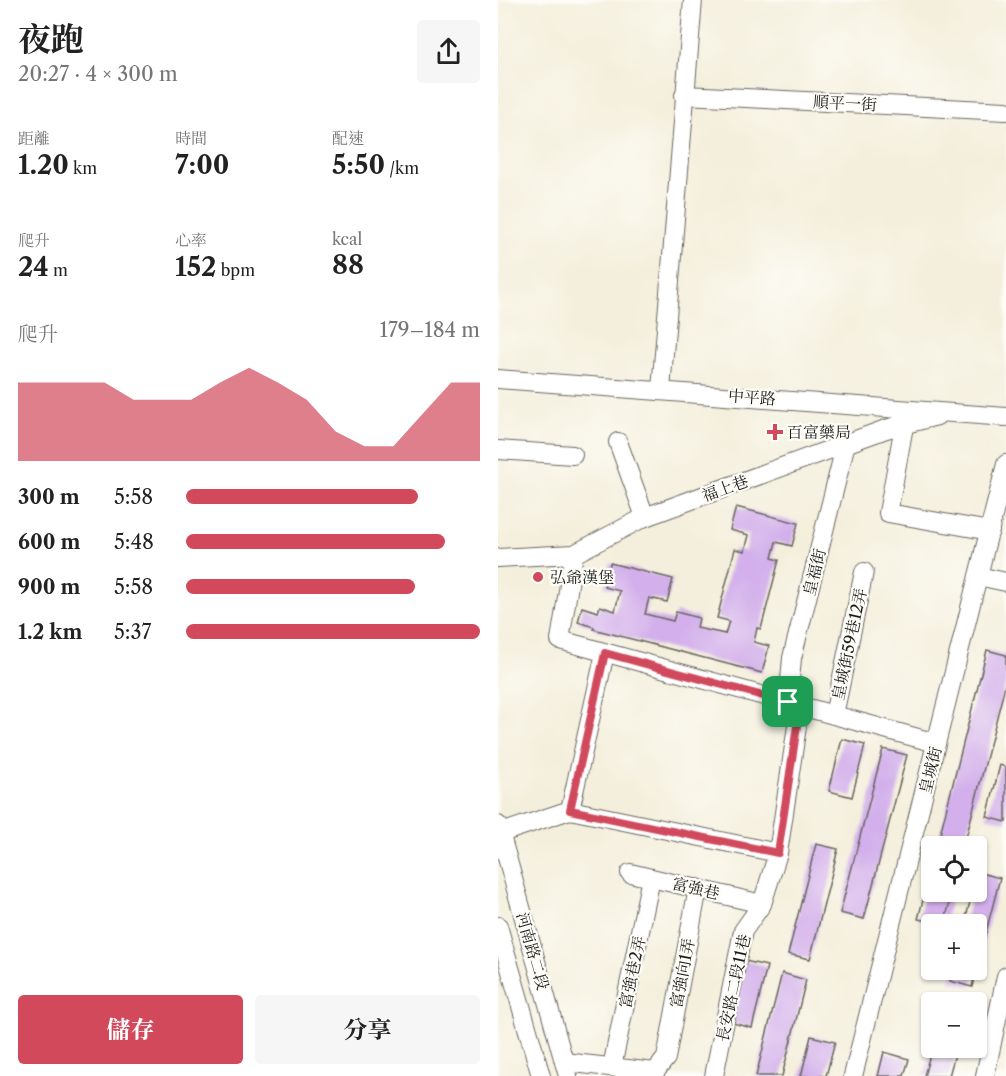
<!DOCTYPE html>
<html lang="zh-TW">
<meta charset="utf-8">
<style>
:root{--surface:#fff;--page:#f6f6f6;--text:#222;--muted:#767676;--accent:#d1495b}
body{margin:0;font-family:"Libre Caslon Text","Noto Serif TC",serif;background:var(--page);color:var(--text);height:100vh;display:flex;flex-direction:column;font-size:22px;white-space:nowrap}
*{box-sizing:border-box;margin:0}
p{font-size:20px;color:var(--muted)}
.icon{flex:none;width:33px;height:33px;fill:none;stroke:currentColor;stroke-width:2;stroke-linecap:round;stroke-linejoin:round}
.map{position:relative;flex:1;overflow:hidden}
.panel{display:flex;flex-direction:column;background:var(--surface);width:498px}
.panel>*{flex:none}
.tools{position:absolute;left:423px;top:836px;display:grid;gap:12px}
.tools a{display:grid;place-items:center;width:66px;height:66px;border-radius:6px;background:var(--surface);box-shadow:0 2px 4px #0004;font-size:30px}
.pin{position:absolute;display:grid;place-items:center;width:51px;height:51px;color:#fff;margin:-26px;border-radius:12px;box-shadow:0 3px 9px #0006}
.round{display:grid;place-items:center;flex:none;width:63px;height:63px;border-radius:6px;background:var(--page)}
.summary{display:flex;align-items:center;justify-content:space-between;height:102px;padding:0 18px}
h1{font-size:33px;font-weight:700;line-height:45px}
.figures{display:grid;grid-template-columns:repeat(3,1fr);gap:9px;height:102px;padding:6px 18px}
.figures div{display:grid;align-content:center}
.figures b{font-size:26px;font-weight:700}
.figures small{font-size:16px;font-weight:400}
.figures p{font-size:16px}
.chart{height:168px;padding:12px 18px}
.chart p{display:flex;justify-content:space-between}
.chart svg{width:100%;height:108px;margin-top:6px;fill:var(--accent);opacity:.7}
.cta{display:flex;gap:12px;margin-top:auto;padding:12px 18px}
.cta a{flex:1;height:69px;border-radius:6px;background:var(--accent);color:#fff;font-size:24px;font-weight:700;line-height:69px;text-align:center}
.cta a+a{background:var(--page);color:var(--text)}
ul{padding:0 18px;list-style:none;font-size:20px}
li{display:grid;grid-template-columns:96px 72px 1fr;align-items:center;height:45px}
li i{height:15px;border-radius:8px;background:var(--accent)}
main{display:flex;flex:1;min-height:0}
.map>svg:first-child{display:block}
.building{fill:#d3b0eb}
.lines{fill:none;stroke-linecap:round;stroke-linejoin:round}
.minor-casing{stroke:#68665f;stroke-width:20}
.minor{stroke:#fff;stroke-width:18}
.route-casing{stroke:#fff;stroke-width:12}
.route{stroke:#d1495b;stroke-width:8}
.poi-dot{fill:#d1495b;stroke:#fdfcf7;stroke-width:2}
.labels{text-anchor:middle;stroke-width:4.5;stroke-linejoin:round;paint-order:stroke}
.street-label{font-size:16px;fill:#1c1c1c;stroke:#fdfcf7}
.poi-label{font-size:16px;fill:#1c1c1c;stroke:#fdfcf7;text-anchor:start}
</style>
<main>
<section class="panel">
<div class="summary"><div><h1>夜跑</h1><p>20:27 · 4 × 300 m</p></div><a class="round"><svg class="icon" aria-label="share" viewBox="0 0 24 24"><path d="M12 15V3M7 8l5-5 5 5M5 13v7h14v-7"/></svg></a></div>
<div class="figures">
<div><p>距離</p><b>1.20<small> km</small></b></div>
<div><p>時間</p><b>7:00</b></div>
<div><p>配速</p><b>5:50<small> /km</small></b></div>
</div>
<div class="figures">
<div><p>爬升</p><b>24<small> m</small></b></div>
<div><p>心率</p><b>152<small> bpm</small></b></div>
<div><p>kcal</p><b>88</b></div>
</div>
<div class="chart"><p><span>爬升</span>179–184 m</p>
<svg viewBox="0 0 160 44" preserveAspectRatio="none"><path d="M0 44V12L10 12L20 12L30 12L40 19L50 19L60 19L70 12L80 6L90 12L100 19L110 32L120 38L130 38L140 25L150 12L160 12V44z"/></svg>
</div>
<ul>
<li><b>300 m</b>5:58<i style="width:79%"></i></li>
<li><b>600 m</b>5:48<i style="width:88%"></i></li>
<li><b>900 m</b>5:58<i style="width:78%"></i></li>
<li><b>1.2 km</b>5:37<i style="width:100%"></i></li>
</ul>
<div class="cta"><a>儲存</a><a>分享</a></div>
</section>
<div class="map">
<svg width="508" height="1076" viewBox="0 0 508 1076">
<rect width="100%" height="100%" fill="#fdfcf7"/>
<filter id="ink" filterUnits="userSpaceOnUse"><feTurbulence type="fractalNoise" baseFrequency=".0167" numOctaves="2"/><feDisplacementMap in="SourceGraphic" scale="12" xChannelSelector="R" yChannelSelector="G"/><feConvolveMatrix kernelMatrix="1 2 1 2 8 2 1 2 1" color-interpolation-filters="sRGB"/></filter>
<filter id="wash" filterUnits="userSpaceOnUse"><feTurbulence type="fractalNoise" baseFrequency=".008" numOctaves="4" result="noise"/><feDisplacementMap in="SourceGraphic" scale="24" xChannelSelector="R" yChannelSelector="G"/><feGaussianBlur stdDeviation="1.35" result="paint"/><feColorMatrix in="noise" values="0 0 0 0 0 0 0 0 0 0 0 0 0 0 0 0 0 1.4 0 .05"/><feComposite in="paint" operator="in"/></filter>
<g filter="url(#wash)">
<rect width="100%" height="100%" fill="#f4efdc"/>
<g id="blocks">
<!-- building -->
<g class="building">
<path d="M238,507L300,523L294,546L278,542L274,558L281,560L263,629L259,628L256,642L271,646L264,673L95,629L96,627L80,622L84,607L100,612L102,606L117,611L122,591L106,587L112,563L175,579L169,602L151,598L147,614L175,621L178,612L201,618L199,628L227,634L231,621L219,618L237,549L247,551L251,535L232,530Z"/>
<path d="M489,650L508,655V682L480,791L466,846H439Z"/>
<path d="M344,739L367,745L354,797L331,791Z"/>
<path d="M385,749L409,755L366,919L342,913Z"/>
<path d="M502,765L508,767V822L489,817Z"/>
<path d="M318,844L340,849L312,959L290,954Z"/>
<path d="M433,870L434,891H455L446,924L420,919Z"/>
<path d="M479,872L502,878L479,966L478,924H466L475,891H478Z"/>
<path d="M247,961L269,966L254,1028L231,1022Z"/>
<path d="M455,969H478L474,987L452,981Z"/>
<path d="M284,973L308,980L284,1076H258Z"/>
<path d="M313,1036L337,1042L328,1076H303Z"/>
<path d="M434,1047H459L451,1076H426Z"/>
<path d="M386,1052L411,1059L406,1076H380Z"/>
</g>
</g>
</g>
<g filter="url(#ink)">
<use href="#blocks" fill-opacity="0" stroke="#68665f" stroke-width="1.5"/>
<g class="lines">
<!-- minor casing -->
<g class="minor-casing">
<g id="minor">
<path d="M186,95L508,111"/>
<path d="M0,379L508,417"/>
<path d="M163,390L195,0"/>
<path d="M406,426L390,513L492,531"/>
<path d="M120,442L147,517"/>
<path d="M0,450L75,455"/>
<path d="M76,554L62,640L438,743"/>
<path d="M0,558L76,554L147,517L388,429L439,416"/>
<path d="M480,576L508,582"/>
<path d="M290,702L294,658L348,443"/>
<path d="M336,715L366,572"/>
<path d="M72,810L107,653"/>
<path d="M0,825L70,1076"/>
<path d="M0,834L72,810L280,853"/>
<path d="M132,873L264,904"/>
<path d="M0,926L43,1076"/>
<path d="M66,1062L157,1072L168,1058L200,888"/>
<path d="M114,1067L153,878"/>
<path d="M216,1076L245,931L264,904L280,853L302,706"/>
<path d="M355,1076L508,464"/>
<path d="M487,1076L508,976"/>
</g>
</g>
<!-- minor -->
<use href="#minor" class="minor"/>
</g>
</g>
<g class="lines" filter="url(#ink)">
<!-- route casing -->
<g class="route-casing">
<path id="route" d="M107,653L302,706L280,853L72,810Z"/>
</g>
<!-- route -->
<use href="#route" class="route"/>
</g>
<!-- markers -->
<g class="poi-dot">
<path d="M274 423h6v6h6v6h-6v6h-6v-6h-6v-6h6z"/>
<circle cx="40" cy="577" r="6"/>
</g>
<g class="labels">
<!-- street labels -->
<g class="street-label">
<text transform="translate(347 103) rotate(3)" y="6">順平一街</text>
<text transform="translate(254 397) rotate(4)" y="6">中平路</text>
<text transform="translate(227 488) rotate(-20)" y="6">福上巷</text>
<text transform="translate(316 572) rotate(-76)" y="6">皇福街</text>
<text transform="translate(351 644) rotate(-78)" y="6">皇城街59巷12弄</text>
<text transform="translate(432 770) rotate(-76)" y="6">皇城街</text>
<text transform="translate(198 888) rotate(13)" y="6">富強巷</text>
<text transform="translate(35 951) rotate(74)" y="6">河南路二段</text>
<text transform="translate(134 972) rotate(-78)" y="6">富強巷2弄</text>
<text transform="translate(184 973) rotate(-79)" y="6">富強向1弄</text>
<text transform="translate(235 988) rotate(-78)" y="6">長安路二段11巷</text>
</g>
<!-- poi labels -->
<g class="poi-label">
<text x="289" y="438">百富藥局</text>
<text x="52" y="583">弘爺漢堡</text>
</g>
</g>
</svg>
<div class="tools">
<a><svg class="icon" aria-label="locate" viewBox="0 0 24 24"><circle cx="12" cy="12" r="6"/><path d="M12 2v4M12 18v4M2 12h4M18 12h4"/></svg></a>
<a>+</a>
<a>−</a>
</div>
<div class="pin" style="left:290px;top:702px;background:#1e9e55"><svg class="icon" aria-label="arrive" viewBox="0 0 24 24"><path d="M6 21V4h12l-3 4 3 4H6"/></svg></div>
</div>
</main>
